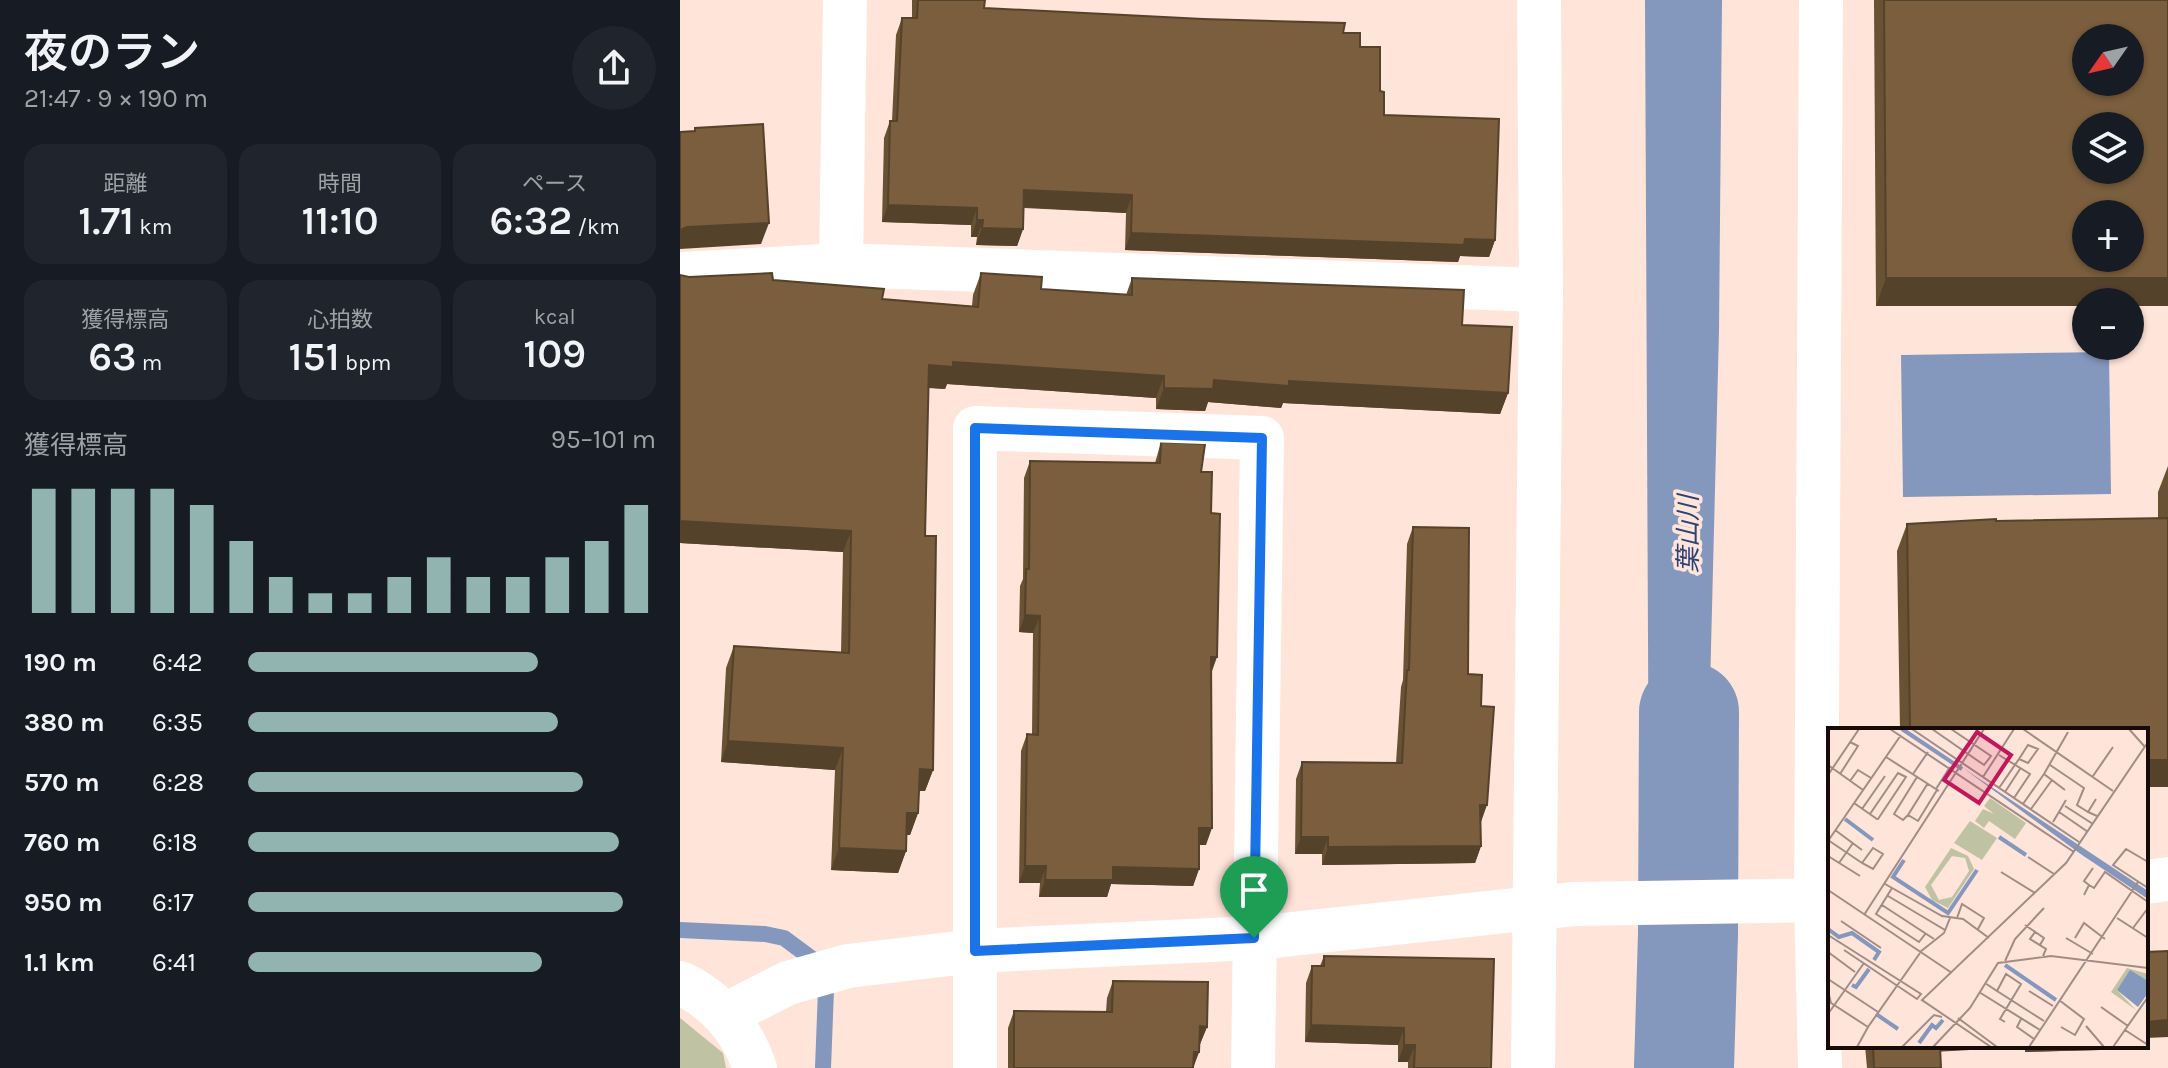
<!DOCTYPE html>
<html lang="ja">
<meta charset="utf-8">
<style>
:root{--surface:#171b24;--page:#20242c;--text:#f1f3f6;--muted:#9ea1a6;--accent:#92b4b1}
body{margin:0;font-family:Karla,"Noto Sans JP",sans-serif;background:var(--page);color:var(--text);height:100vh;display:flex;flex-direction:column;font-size:30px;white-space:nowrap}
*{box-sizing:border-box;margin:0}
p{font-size:26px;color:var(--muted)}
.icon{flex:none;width:44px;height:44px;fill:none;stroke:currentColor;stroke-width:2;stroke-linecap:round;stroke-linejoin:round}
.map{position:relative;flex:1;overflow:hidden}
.side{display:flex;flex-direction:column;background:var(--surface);width:680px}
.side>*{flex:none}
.needle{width:52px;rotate:236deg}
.buttons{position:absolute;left:1392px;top:24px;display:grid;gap:16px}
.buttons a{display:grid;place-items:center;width:72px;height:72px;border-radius:50%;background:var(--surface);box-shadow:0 2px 6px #0004;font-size:40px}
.pin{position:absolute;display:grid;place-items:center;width:68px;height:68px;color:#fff;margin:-82px -34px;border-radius:50% 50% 50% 0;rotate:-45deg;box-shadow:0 0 8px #0007}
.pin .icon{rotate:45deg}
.round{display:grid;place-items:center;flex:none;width:84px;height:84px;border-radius:42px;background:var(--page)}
.summary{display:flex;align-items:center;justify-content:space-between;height:136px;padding:0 24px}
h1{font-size:44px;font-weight:600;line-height:60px}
.figures{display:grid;grid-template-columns:repeat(3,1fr);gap:12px;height:136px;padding:8px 24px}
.figures div{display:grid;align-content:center;border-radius:20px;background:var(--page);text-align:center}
.figures b{font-size:40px;font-weight:600}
.figures small{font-size:22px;font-weight:400}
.figures p{font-size:22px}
.chart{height:224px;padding:16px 24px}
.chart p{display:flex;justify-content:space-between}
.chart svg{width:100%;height:144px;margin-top:8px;stroke:var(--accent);stroke-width:6}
ul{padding:0 24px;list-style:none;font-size:26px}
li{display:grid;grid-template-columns:128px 96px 1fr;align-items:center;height:60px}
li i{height:20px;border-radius:10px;background:var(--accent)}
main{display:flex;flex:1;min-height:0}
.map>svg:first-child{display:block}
.green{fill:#bfc2a3}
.water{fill:#8497bd}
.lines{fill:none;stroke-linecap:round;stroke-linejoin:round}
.stream{stroke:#8497bd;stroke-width:16}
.river{stroke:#8497bd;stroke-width:100}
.minor{stroke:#fff;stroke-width:44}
.tertiary{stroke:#fff;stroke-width:44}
.wall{fill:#695134}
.shaded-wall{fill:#55422b}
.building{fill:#7a5e3d;stroke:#55422b;stroke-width:2;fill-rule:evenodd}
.route-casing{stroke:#fff;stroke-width:16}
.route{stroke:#1a73e8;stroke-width:10}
.labels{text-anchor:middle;stroke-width:7;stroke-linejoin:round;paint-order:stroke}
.water-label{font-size:26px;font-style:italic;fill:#2b4374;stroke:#ffe4da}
.inset-river{fill:none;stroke:#8497bd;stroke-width:4}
.inset-road{fill:none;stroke:#a28d86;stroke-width:2}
.view{fill:#c2185b;fill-opacity:0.15;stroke:#c2185b;stroke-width:4}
.inset-edge{fill:none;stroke:#160b07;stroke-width:4}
</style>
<main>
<section class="side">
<div class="summary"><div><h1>夜のラン</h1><p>21:47 · 9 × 190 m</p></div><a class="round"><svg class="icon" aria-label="share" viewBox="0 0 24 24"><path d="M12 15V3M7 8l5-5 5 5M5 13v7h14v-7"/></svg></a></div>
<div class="figures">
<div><p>距離</p><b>1.71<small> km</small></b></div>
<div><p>時間</p><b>11:10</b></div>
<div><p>ペース</p><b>6:32<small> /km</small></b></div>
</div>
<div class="figures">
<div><p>獲得標高</p><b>63<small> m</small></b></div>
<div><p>心拍数</p><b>151<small> bpm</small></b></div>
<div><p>kcal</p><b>109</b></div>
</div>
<div class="chart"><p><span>獲得標高</span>95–101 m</p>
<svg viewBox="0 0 160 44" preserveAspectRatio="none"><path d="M5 44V6M15 44V6M25 44V6M35 44V6M45 44V11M55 44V22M65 44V33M75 44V38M85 44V38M95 44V33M105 44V27M115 44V33M125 44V33M135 44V27M145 44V22M155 44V11"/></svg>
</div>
<ul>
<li><b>190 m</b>6:42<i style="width:71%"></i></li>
<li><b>380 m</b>6:35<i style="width:76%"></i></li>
<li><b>570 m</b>6:28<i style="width:82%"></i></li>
<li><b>760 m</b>6:18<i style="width:91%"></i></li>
<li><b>950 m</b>6:17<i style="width:92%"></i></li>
<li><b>1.1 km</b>6:41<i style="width:72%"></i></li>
</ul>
</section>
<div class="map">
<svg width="1488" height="1068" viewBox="0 0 1488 1068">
<rect width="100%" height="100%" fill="#ffe4da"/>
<!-- green -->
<path class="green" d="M0,1018L43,1053L46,1068H0Z"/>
<!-- water -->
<g class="water">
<path d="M965,0H1042L1039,330L1026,847L969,852Z"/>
<path d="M1429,352L1431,494L1223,497L1221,355Z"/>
</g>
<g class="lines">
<!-- stream -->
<g class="stream">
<path d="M0,930L85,934L104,938L135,961"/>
<path d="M143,1068L146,990"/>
</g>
<!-- river -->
<path class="river" d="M1004,1068L1008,934L1009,712"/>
<!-- minor -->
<g class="minor">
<path d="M161,265L165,0"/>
<path d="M0,274L161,265L861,290"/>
<path d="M0,983C37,1000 62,1030 75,1068"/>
<path d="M47,1014L108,983L168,966L295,951L574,938L854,908"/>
<path d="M295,1068V428L582,438L573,1068"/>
<path d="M853,1068L861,290L859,0"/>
</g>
<!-- tertiary -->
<g class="tertiary">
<path d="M1466,882L1488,879"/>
<path d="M854,908L895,904L1150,900"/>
<path d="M1140,1068L1136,900L1141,0"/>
</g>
</g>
<!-- wall -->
<g class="wall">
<path d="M232,0H305L304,8L663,33L680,47L700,91L704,115L815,240L809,257L780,256L778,262L445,250L446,213L344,208L343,229L337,246L296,245L297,237H291V225L202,222L204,138L210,121H212L216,35L222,18H232Z"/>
<path d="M1194,0H1488V306H1450V302L1196,306Z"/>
<path d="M301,273L361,289L446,295L452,278L782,325L828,393L820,414L603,403L601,408L528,402L525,411L476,409V398L267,384L265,389L248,388L245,536L253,770L245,791H239L238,813L230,835H226V851L218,873L151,870L155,770L41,762L46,668L54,646L161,653L163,552L0,543V275L9,277L93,280L202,299L292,306L293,295Z"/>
<path d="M481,442L521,472L531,513V673L526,845H519V869L513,886L431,884L427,897H359L360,883H339L341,751L347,734L352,735L353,633L339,632L340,586L343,579L344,478L350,461L475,463Z"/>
<path d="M1488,466V787H1466V730H1220L1217,551L1227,524L1478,519V492Z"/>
<path d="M733,527L788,674L801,706V846L795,863L642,865V854H615L616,779L622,762L716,763L721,687L723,680L727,544Z"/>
<path d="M644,956L811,1068H728V1062H718V1045L625,1042L626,983L632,966H640Z"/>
<path d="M433,981L527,1027L520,1044H519V1052L513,1068H328V1028L334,1011L426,1012L427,998Z"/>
<path d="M1185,1046H1459L1458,1049L1345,1052V1047L1260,1051L1261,1068H1187Z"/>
</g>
<!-- shaded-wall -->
<g class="shaded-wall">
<path d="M344,190L452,195L446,213L338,207Z"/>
<path d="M208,205L297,208L291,225L202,222Z"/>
<path d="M297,220H303L297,237H291Z"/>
<path d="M89,223L81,244L0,249V230L7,227Z"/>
<path d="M302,228L343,229L337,246L296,245Z"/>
<path d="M451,233L785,239L815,240L809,257L780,256L778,262L445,250Z"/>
<path d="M1206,278H1488V306H1450V302H1406V306H1196Z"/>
<path d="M273,362L484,376L476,398L267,384L265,389L241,387L249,365Z"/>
<path d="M534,380L609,381L828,393L820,414L603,403L601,408L528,402L525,411L476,409L484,388Z"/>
<path d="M0,521L171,531L163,552L0,543Z"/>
<path d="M345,615L360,616L353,633L339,632Z"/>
<path d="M531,657H537L531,674Z"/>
<path d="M48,741L163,748L155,770L41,762Z"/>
<path d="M1471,760H1488V787H1466V768Z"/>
<path d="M240,769L253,770L245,791H232Z"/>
<path d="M800,805H807L801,822Z"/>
<path d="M227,813H238L230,835H219Z"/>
<path d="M519,828H532L526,845H513Z"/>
<path d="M621,837H648L642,854H615Z"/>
<path d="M801,846L795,863L642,865L648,847Z"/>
<path d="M159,848L226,851L218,873L151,870Z"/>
<path d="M345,866H366L360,883H339Z"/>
<path d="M433,867L519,869L513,886L431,884L427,897H359L365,880Z"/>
<path d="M1488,1020V1037L1466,1038V1022Z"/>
<path d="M631,1025L724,1028L718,1045L625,1042Z"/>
<path d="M520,1026L527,1027L520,1044L513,1043Z"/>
<path d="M724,1045H735L728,1062H718Z"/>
<path d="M1255,1046H1346L1345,1047L1253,1052Z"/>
<path d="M1348,1046H1459L1458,1049L1345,1052Z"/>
<path d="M514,1052H519L513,1068Z"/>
</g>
<!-- building -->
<g class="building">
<path d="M238,0H305L304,8L523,19L665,23L663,33H680V47H700V91L704,92V115L819,119L815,240L785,239L784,245L451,233L452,195L344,190L343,229L302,228L303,220H297V208L208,205L210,121H217L222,18H237Z"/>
<path d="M1204,0H1488V278H1206ZM1406,38H1450V82H1406ZM1406,126H1450V170H1406ZM1406,214H1450V258H1406Z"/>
<path d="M83,124L89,223L7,227L0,230V132L15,131V128Z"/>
<path d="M92,273L93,280L204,289L202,299L298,307L301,273L362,277L361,289L452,295V278L784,290L782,325L832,327L828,393L609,381V386L534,380L533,389L484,388V376L273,362V367L249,365L245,536H256L253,770L240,769L238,813H227L226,851L159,848L163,748L48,741L54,646L169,653L171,531L0,521V275L9,277Z"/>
<path d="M481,442L525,444L521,472H532L531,513L540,514L537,657H531L532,828H519V869L433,867V880H365L366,866H345L347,734L358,735L360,616L345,615L346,569H349L350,461L480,463Z"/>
<path d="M1488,518V760H1471V768H1466V730H1230L1227,524L1316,519V521Z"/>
<path d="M733,527L789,528L788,674L802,675L801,706L814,707L807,805H800L801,846L648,847V837H621L622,762L722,763L727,670H729Z"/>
<path d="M1488,951V1020L1466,1022V952Z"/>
<path d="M644,956L814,959L811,1068H734L735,1045H724V1028L631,1025L632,966H644Z"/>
<path d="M433,981L528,982L527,1027L520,1026L519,1052H514L513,1068H334V1011L432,1012Z"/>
<path d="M1193,1046H1260L1261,1068H1194Z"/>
</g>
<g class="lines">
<!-- route casing -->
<g class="route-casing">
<path id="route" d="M295,428L582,438L574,938L295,951Z"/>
</g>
<!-- route -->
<use href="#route" class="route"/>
</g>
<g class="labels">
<!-- water labels -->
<g class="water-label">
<text transform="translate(1008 534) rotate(-90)" y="9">葉山川</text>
</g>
</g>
<!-- overview -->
<g transform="translate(1148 728)">
<rect width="320" height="320" fill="#ffe4da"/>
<path d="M162,70L198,95L187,111L161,93L156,100L147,93L155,81L166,86L156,78ZM142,93L169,110L154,132L126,115ZM123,120L140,128L146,141L120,180L104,172L97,159ZM124,128L137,130L141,143L124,169L111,172L103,157ZM299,240L320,246V253L302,243L289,262L308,282L283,264Z" fill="#bfc2a3" fill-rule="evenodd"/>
<path d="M135,40L320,163V171L254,127ZM302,242L320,253V265L310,279L289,262Z" fill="#8497bd"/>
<path class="inset-river" d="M74,1L134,41M17,91L45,112M171,109L198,127M76,132L65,149L120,185L149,142M0,201L11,209L24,205L51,224L46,232M177,237L228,272M24,257L28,259L41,241M48,286L70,301M91,315L104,297L108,300L115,292"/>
<path class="inset-road" d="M62,1L246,124M84,1L251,114M104,1L156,37L163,28L123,1M195,1L285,63M301,1L317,19M171,27L202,46L186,70M58,29L111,63M0,37L35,62M222,37L256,60L249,77L260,84M12,46L30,18L22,14M85,46L100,24M0,47L31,1M265,48L285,19M89,49L66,86L75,92L80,87L90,93L109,62M155,49L186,1M22,53L30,42L43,50M171,60L191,31L200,35L210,21L200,17L191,31M108,61L122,39M237,62L216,46L240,4M177,64L192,41M268,71L260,84L269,88M26,75L49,91H50L78,49L70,45L42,86M195,76L216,46M237,78L265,96M34,81L57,48M203,81L224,52M231,84L260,104M80,87L100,55M225,94L238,72M7,102L34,122M0,112L34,135L45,141L55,126L45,120L34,135M0,113L73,7M0,128L32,148M200,129L226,146M320,134L298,121L285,137L320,160M11,135L25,115M173,144L207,165M57,156L114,188L135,191L161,210M261,157L266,160L277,144L320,174M64,160L48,186L91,214L98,205M0,162L124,245M256,167L261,157L256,153L265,140M60,168L117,202M54,177L106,211M36,187L156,1M129,190L134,176L156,190L150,201M289,190L320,210M13,193L53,220M197,197L216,210L212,217M305,200L320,180M207,204L202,211L218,221L215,228M0,207L93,266L89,271L16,222M238,210L265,226M247,210L256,195L277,211M0,224L27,244M92,224L116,205L122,190M177,233L187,211L216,180M0,251L50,284M157,255L169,263L178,246L193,256L172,291L177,294M0,263L3,275L40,299L29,319M169,263L216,293M201,263L225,278M151,264L212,302M231,272L256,291L247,307L233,299M273,279L300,298M0,286L36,235M130,290L169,319M193,291L189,299L206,311M258,298L276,319M40,299L92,225M297,302L320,317M74,319L106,287L114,289M105,319L142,280L170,235L223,228L320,240M163,319L94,272L238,135L320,14M201,319L310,154M285,319L320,269"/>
<path class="view" d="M149,4L183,27L151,75L116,52Z"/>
<rect width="320" height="320" class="inset-edge"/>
</g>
</svg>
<div class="buttons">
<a><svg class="needle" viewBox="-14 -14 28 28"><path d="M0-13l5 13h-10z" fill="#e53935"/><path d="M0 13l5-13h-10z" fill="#9ea1a6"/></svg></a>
<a><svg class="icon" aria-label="layers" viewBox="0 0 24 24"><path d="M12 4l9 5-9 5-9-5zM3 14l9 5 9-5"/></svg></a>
<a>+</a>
<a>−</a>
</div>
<div class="pin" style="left:574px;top:938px;background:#1e9e55"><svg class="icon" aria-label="arrive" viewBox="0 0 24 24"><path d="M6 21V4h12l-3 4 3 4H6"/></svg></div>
</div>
</main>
